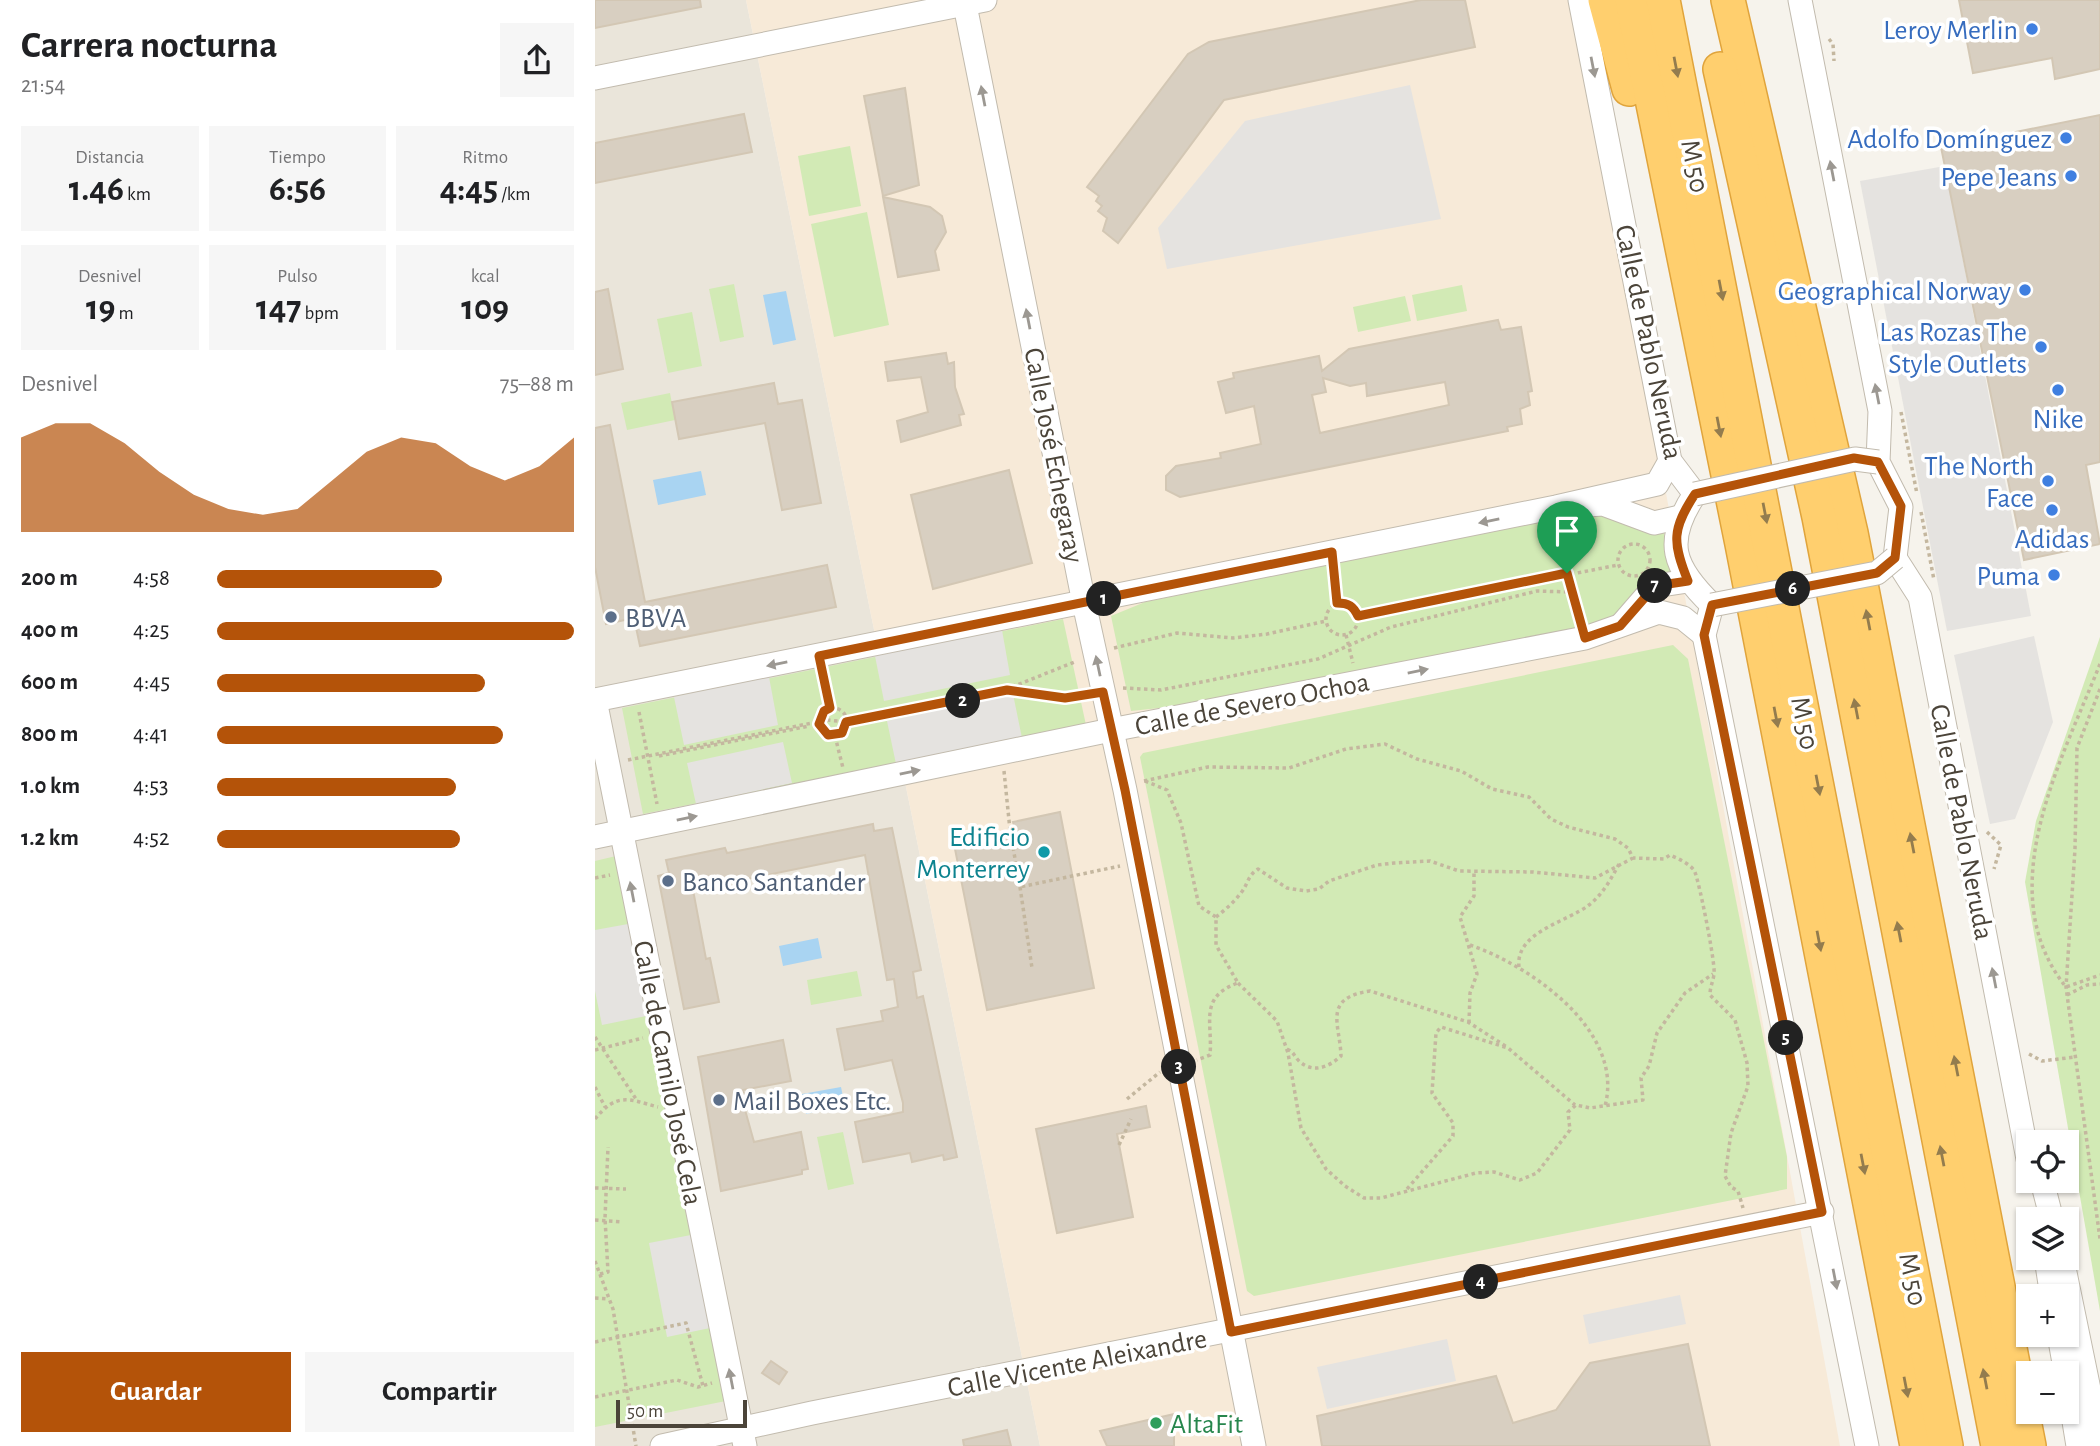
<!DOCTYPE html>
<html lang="es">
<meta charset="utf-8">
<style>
:root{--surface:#fff;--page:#f6f6f6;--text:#202124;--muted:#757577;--accent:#b45309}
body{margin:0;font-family:"Alegreya Sans",sans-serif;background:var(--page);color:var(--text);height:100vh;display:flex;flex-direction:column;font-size:26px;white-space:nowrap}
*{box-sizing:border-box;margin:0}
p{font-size:23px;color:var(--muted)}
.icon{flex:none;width:38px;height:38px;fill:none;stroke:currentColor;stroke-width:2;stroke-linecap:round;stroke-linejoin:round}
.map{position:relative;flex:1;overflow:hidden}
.details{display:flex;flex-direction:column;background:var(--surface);width:595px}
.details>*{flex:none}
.controls{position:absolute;left:1421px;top:1130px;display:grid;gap:14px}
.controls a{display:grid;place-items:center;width:63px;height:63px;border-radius:0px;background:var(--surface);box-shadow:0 2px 5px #0004;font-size:35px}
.scale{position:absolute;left:21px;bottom:18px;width:131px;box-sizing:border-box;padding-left:7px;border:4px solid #4b4439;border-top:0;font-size:19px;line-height:24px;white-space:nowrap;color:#4b4439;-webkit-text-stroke:5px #fff;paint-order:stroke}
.pin{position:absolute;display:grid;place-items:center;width:60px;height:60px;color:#fff;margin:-72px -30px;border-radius:50% 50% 50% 0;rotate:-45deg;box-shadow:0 0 7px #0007}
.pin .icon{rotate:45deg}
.km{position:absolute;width:35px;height:35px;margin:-18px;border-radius:50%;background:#222;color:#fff;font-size:19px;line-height:35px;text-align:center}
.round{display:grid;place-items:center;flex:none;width:74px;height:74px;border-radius:0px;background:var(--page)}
.head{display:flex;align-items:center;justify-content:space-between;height:119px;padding:0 21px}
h1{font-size:38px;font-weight:700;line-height:52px}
.figures{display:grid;grid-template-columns:repeat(3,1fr);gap:10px;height:119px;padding:7px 21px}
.figures div{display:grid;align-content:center;border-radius:0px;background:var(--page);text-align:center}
.figures b{font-size:35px;font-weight:700}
.figures small{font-size:19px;font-weight:400}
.figures p{font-size:19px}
.chart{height:196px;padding:14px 21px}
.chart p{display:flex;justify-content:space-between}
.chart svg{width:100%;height:126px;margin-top:7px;fill:var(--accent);opacity:.7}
.action{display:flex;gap:14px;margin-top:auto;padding:14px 21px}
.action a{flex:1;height:80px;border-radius:0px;background:var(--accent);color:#fff;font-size:28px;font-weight:700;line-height:80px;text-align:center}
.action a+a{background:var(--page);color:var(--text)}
ul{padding:0 21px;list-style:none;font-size:23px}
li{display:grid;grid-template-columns:112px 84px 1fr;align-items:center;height:52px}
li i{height:18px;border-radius:9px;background:var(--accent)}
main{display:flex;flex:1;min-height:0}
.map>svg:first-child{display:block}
.residential{fill:#eae5da}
.commercial{fill:#f7ead8}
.green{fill:#d2eab5}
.parking{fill:#e5e3e0}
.water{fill:#a9d4f2}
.building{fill:#d8cfc1;stroke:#d3c7b4;stroke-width:2;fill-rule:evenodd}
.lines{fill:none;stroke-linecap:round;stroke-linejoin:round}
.minor-casing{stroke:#c2bbae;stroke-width:25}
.highway-casing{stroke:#e0a43c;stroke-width:36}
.path{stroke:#c4b79f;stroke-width:3.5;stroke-dasharray:3.5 3.5;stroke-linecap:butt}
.minor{stroke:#fff;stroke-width:23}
.highway{stroke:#ffcf6e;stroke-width:33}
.minor-bridge-casing{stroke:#c2bbae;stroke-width:25;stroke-linecap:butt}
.minor-bridge{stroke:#fff;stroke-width:23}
.oneway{fill:#9c9892}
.oneway2{fill:#937c4e}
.route-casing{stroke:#fff;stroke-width:14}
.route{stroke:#b45309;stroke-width:9}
.shop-dot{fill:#3f7fe0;stroke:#fff;stroke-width:2.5}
.service-dot{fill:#5c6f8a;stroke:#fff;stroke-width:2.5}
.culture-dot{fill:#0f9aa8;stroke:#fff;stroke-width:2.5}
.leisure-dot{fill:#2e9e5b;stroke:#fff;stroke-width:2.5}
.labels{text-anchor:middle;stroke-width:7;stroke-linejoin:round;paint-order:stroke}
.shop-label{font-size:28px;fill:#366cbe;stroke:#fff;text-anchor:end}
.street-label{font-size:28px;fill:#4b4439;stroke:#fff}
.service-label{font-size:28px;fill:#4e5e75;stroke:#fff;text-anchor:start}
.culture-label{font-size:28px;fill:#0d838f;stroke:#fff;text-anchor:end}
.leisure-label{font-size:28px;fill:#27864d;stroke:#fff;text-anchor:start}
</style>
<main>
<section class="details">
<div class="head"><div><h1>Carrera nocturna</h1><p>21:54</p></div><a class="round"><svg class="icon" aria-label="share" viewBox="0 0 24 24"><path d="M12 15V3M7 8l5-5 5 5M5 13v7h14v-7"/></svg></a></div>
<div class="figures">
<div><p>Distancia</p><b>1.46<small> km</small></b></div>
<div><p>Tiempo</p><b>6:56</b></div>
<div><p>Ritmo</p><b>4:45<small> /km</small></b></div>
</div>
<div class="figures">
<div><p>Desnivel</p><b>19<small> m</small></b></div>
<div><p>Pulso</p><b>147<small> bpm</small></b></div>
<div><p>kcal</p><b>109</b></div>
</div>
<div class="chart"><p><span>Desnivel</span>75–88 m</p>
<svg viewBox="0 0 160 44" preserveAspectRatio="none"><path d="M0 44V11L10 6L20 6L30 13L40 23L50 31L60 36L70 38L80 36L90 26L100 16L110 11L120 13L130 21L140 26L150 21L160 11V44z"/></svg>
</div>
<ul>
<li><b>200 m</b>4:58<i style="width:63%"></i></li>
<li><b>400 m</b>4:25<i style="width:100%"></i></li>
<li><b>600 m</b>4:45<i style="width:75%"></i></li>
<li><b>800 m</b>4:41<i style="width:80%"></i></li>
<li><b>1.0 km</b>4:53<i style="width:67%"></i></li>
<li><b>1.2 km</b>4:52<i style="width:68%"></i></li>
</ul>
<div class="action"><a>Guardar</a><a>Compartir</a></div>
</section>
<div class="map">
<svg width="1505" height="1446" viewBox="0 0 1505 1446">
<rect width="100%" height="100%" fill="#f6f3ec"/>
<!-- residential -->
<path class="residential" d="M0,0H151L445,1446H0Z"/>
<!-- commercial -->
<path class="commercial" d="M151,0H981L1245,1446H445Z"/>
<!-- green -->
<g class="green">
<path d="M255,146L266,206L214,216L203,156Z"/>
<path d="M272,212L294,325L239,337L216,224Z"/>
<path d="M139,284L149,337L125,342L114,289Z"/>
<path d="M867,285L872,311L822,321L817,295Z"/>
<path d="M810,296L816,321L763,332L758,307Z"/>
<path d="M97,312L107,366L73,373L62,319Z"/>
<path d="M75,393L80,420L32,430L26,403Z"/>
<path d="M1003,513L1069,532L1070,552L1077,571L1052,580L1018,616L980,631L574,707L536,711L516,616L550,602L954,519Z"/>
<path d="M468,619L491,725L48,814L27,708Z"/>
<path d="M1505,637V1311L1430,882L1441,821Z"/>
<path d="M1078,645L1093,659L1192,1157V1189L659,1296L652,1291L545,757L548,753Z"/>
<path d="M21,856L131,1401L0,1427V861Z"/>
<path d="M262,971L267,996L216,1005L212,980Z"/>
<path d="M248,1132L259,1184L233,1190L222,1137Z"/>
</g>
<!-- parking -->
<g class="parking">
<path d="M815,85L846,219L572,269L563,228L650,121Z"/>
<path d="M1350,166L1436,616L1352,631L1265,181Z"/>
<path d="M407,630L415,675L289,701L280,656Z"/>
<path d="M1439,636L1458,722L1420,819L1395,824L1359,655Z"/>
<path d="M174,677L183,725L89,745L79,697Z"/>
<path d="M418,694L427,738L301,764L292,721Z"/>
<path d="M188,742L197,783L101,804L92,763Z"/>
<path d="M33,924L51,1016L7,1025L0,991V930Z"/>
<path d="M96,1235L115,1328L72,1337L54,1243Z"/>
<path d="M1085,1295L1091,1324L994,1344L988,1315Z"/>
<path d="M852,1339L861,1381L732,1409L722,1367Z"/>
</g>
<!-- water -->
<g class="water">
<path d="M191,291L201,340L178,345L168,295Z"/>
<path d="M106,471L111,495L63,505L58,480Z"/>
<path d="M223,938L227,958L188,966L184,946Z"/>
<path d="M246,1087L250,1106L211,1114L207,1094Z"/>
</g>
<!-- building -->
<g class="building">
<path d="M0,0H105L106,7L0,28Z"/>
<path d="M826,0H870L880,47L629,100L523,243L508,231L512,218L503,211L507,206L501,201L504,196L492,187L593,54L614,42Z"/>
<path d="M1364,0H1505V69L1460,79L1457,58L1378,73Z"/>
<path d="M310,88L324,185L288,196L269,96Z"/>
<path d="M149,114L157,152L0,183V143Z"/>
<path d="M1505,115V462L1491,465L1505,544L1429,560L1346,147Z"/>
<path d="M288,197L335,207L347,216L351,232L340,251L344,270L303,277Z"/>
<path d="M13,289L28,369L0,375V292Z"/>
<path d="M903,320L906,330L926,327L937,391L933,392L935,405L925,409L927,424L912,427L913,431L585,497L571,490V476L581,466L626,458L625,453L666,444L659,406L631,413L623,382L639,378L638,373L724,356L727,371L754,349ZM728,378L755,386L771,383L772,396L850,382L854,405L725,433L717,395L731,392Z"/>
<path d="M351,353L353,364L359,362L360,387L369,414L364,415L366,425L306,442L302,421L333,412L326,377L293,381L290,362Z"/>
<path d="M179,383L183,404L207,400L226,503L187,510L170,423L84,439L77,402Z"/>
<path d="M15,425L50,602L232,565L241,607L45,646L39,618L11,624L0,567V428Z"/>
<path d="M414,470L437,563L338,589L316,495Z"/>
<path d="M465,812L499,988L392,1010L360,849L422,836L418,822Z"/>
<path d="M278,824L279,831L297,828L326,970L318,972L322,998L328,996L362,1157L349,1160L348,1155L317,1162L315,1153L268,1162L260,1122L308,1112V1103L297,1060L250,1070L242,1029L288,1021L286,1011L303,1007L299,979L292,980L270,855L98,890L111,959L115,958L124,1002L89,1009L63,876L74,873L71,860L130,848L132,853Z"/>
<path d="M188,1040L196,1081L148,1090L150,1098L147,1099L159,1142L206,1132L213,1169L207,1170V1174L126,1191L103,1057Z"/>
<path d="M551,1106L555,1127L522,1134L538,1217L462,1233L441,1129Z"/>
<path d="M1093,1344L1115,1446H727L722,1416L901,1376L918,1423L961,1410L995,1363Z"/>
<path d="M176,1361L192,1372L184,1384L167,1373Z"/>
<path d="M579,1414V1446H512L505,1431Z"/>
<path d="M412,1430L416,1446H369L368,1440Z"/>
</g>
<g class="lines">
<!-- minor casing -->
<g class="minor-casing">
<g id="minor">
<path d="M369,0L489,603L530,790L659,1446"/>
<path d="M985,0L1075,461L1100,494C1068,542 1078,567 1117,605L1109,635L1272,1446"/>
<path d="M1205,0L1285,411L1283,462L1306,507L1300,558L1325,597L1433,1159"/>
<path d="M0,78L390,0"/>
<path d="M992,505L1008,504L1059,523L1085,517"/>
<path d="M1027,624L1060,586L1093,581"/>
<path d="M0,700L961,507L1062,484L1075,461"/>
<path d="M0,700L150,1446"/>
<path d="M0,837L516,730L990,638L1064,612L1088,618L1109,635"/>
<path d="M1447,1181L1457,1220"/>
<path d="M1451,1258L1457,1297"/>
<path d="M1467,1258L1505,1443"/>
<path d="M1464,1335L1471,1374"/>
<path d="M1472,1379L1483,1446"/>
<path d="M67,1446L217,1413L1227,1212"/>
</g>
</g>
<!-- highway casing -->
<g class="highway-casing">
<g id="highway">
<path d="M1010,0L1034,89"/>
<path d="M1037,0L1147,544L1322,1446"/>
<path d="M1068,0L1351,1446"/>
<path d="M1133,0L1256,533L1434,1446"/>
<path d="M1125,69L1224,517L1403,1446"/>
</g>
</g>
<!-- path -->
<g class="path">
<path d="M1234,39L1238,44L1239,61"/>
<path d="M1306,412L1322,494"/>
<path d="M1326,512L1339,580"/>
<path d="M964,525L976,592"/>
<circle cx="1039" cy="560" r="16"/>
<path d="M739,570L742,603"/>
<circle cx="747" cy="619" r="16"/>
<path d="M763,616L1023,565"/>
<path d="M751,635L758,663"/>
<path d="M519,648L582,633L638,638L672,634L731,621"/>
<path d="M1505,664C1467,760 1394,891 1471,987L1505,975"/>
<path d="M227,673L235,708"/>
<path d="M528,688L566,690L723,659L796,627L829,619L942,591L976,592L986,618"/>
<path d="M1505,689L1482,748L1480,849L1471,987L1505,1239"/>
<circle cx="238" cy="722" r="14"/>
<path d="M44,712L62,804"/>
<path d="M252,719L422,685L482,661"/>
<path d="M240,736L248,768"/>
<path d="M64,756L214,726"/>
<path d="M33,760L232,720L254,722L412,690L470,698L489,696"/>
<path d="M409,771L415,830L425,887L525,866"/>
<path d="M549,781L613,767L694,768L751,749L790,744L822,759L866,771L897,789L934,797L956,819L973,827L1020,839L1033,848L1038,858L1069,859L1075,855C1084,859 1093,863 1099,870C1103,875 1121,965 1119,974C1118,982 1115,987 1115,995L1140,1020L1152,1063L1153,1086L1136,1133L1130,1176L1136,1187L1143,1191L1148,1208"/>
<path d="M550,781L572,790L586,823L604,906L621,917V945L643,983C603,997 618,1023 615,1055L602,1060"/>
<path d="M1392,832L1406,845L1399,869"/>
<path d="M0,878L15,875"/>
<path d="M425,887L437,968"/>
<path d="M621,917C630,910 639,902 646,893C653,884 653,875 663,869L692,888L711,891L724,889L734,881L782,865L799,863L835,861L864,871L938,872L1000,878L1038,858"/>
<path d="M875,945C936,966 1030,1031 1010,1106"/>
<path d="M924,967C920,932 972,922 994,905C1008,894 1016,879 1024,864"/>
<path d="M643,983L682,1021L693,1053L706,1128L731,1169L750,1186L769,1198H786L881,1173L899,1172L925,1180L942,1173L975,1130L973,1112L981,1105L995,1108L1048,1100L1046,1078L1054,1066L1062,1033L1090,993L1118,974"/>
<path d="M1472,995L1492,985L1505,984"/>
<path d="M874,1023L875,993L882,974L865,917L879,896V872"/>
<path d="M0,1037L41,1099"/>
<path d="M692,1049C699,1052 699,1056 704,1061C718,1074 734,1067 746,1056C745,1024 727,998 775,991L873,1022L912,1047"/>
<path d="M0,1050L48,1038"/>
<path d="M1434,1054L1447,1061L1480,1057"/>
<path d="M0,1087L10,1107"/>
<path d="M532,1099L565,1072"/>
<path d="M0,1119C22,1092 33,1099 63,1107"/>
<path d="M524,1145L536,1119"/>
<path d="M0,1188L31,1189"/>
<path d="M812,1189L858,1136V1123L837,1093L841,1033L846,1027L913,1048L980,1105"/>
<path d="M0,1220L27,1222"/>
<path d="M0,1261L18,1309L41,1446"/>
<path d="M5,1274L13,1272L10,1218L13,1147"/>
<path d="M0,1298L14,1299"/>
<path d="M0,1342L91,1323L108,1386"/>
<path d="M0,1397L82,1380L103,1387L117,1383"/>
</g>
<!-- minor -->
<use href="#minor" class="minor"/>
<!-- highway -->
<use href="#highway" class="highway"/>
<!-- minor-bridge casing -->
<g class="minor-bridge-casing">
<g id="minor-bridge">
<path d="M1100,494L1260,459L1283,462"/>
<path d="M1117,605L1282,573L1300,558"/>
</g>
</g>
<!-- minor-bridge -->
<use href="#minor-bridge" class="minor-bridge"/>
</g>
<!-- one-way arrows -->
<defs><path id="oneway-solid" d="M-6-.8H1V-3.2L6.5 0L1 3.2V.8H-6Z" transform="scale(1.75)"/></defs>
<g class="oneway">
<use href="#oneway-solid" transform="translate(998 67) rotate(79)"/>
<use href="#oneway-solid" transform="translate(388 96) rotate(-101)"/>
<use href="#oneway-solid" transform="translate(1237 171) rotate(-101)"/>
<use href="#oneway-solid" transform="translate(433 319) rotate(-101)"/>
<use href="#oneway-solid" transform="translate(1282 394) rotate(-101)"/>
<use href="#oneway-solid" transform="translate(894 521) rotate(169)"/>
<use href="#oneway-solid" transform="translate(182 664) rotate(169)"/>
<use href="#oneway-solid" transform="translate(503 666) rotate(-102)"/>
<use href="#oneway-solid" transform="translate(823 671) rotate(-11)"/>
<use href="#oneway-solid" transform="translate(315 772) rotate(-12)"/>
<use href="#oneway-solid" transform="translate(92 818) rotate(-12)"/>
<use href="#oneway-solid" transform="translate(37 892) rotate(-101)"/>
<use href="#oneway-solid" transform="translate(1399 978) rotate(-101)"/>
<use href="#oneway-solid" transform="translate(1240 1279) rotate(79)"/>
<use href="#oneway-solid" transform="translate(136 1379) rotate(-101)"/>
</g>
<g class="oneway2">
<use href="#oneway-solid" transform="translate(1081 67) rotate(79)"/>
<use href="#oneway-solid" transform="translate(1126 290) rotate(79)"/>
<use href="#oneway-solid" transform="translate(1124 427) rotate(79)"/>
<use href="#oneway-solid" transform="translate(1170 513) rotate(79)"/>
<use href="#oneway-solid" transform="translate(1273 620) rotate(-101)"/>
<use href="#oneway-solid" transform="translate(1261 709) rotate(-101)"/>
<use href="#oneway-solid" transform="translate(1181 717) rotate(79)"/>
<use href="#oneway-solid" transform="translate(1223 785) rotate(79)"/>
<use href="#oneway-solid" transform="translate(1317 843) rotate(-101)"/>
<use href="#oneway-solid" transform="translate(1304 932) rotate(-101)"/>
<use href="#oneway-solid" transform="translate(1224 941) rotate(79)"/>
<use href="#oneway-solid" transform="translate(1361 1066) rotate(-101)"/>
<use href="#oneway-solid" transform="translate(1347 1156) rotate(-101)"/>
<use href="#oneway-solid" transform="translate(1268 1164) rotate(79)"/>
<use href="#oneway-solid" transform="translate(1390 1379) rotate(-101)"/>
<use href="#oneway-solid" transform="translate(1311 1387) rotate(79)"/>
</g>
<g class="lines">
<!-- route casing -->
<g class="route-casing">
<path id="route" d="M1259,458L1283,462L1306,506L1300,558L1282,573L1117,605L1109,635L1227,1212L636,1332L530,790L508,692L470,698L412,690L251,722L247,733L233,735L224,724L229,711L235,708L224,656L737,552L742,603C754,603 758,606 763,616L972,573L990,638L1025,626L1060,586L1093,581C1077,542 1077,529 1100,494Z"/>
</g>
<!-- route -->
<use href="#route" class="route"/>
</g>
<!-- markers -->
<g class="shop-dot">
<circle cx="1437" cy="29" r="7"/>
<circle cx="1471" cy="138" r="7"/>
<circle cx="1476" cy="176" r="7"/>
<circle cx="1430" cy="290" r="7"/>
<circle cx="1446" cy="347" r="7"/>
<circle cx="1463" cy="390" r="7"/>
<circle cx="1453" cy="481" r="7"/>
<circle cx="1457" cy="510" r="7"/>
<circle cx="1459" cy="575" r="7"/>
</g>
<g class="service-dot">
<circle cx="16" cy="617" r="7"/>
<circle cx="73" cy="881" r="7"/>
<circle cx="124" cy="1100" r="7"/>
</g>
<circle class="culture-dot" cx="449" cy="852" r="7"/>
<circle class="leisure-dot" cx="561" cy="1423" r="7"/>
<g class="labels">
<!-- shop labels -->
<g class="shop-label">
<text x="1423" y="39">Leroy Merlin</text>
<text x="1457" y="148">Adolfo Domínguez</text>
<text x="1462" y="186">Pepe Jeans</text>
<text x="1416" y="300">Geographical Norway</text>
<text x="1432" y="341">Las Rozas The<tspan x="1432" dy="32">Style Outlets</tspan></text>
<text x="1463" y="428" text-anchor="middle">Nike</text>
<text x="1439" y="475">The North<tspan x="1439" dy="32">Face</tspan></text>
<text x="1457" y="548" text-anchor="middle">Adidas</text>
<text x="1445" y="585">Puma</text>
</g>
<!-- street labels -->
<g class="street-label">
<text transform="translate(1101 166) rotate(79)" y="10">M 50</text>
<text transform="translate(1055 342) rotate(78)" y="10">Calle de Pablo Neruda</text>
<text transform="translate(460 455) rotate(79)" y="10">Calle José Echegaray</text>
<text transform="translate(657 703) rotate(-11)" y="10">Calle de Severo Ochoa</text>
<text transform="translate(1211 723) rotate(79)" y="10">M 50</text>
<text transform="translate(1368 822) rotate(79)" y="10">Calle de Pablo Neruda</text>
<text transform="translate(74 1073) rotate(79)" y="10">Calle de Camilo José Cela</text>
<text transform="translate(1319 1279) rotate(79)" y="10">M 50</text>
<text transform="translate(482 1362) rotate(-11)" y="10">Calle Vicente Aleixandre</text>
</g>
<!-- service labels -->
<g class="service-label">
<text x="30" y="627">BBVA</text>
<text x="87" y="891">Banco Santander</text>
<text x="138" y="1110">Mail Boxes Etc.</text>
</g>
<!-- culture labels -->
<g class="culture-label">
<text x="435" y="846">Edificio<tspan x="435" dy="32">Monterrey</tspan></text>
</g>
<!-- leisure labels -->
<g class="leisure-label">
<text x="575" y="1433">AltaFit</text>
</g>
</g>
</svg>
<div class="controls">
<a><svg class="icon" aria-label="locate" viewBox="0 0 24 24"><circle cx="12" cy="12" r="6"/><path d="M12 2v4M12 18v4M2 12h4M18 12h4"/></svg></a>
<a><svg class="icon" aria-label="layers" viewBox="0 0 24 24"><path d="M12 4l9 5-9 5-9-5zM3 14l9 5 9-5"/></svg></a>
<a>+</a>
<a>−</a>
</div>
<div class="scale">50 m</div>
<div class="pin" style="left:972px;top:573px;background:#1e9e55"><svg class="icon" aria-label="arrive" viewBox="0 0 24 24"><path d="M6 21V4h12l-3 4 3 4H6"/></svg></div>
<b class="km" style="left:509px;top:599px">1</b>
<b class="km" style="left:368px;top:701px">2</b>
<b class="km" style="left:584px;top:1067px">3</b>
<b class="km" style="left:886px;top:1282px">4</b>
<b class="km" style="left:1191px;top:1038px">5</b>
<b class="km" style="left:1198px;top:589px">6</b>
<b class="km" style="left:1060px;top:586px">7</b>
</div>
</main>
